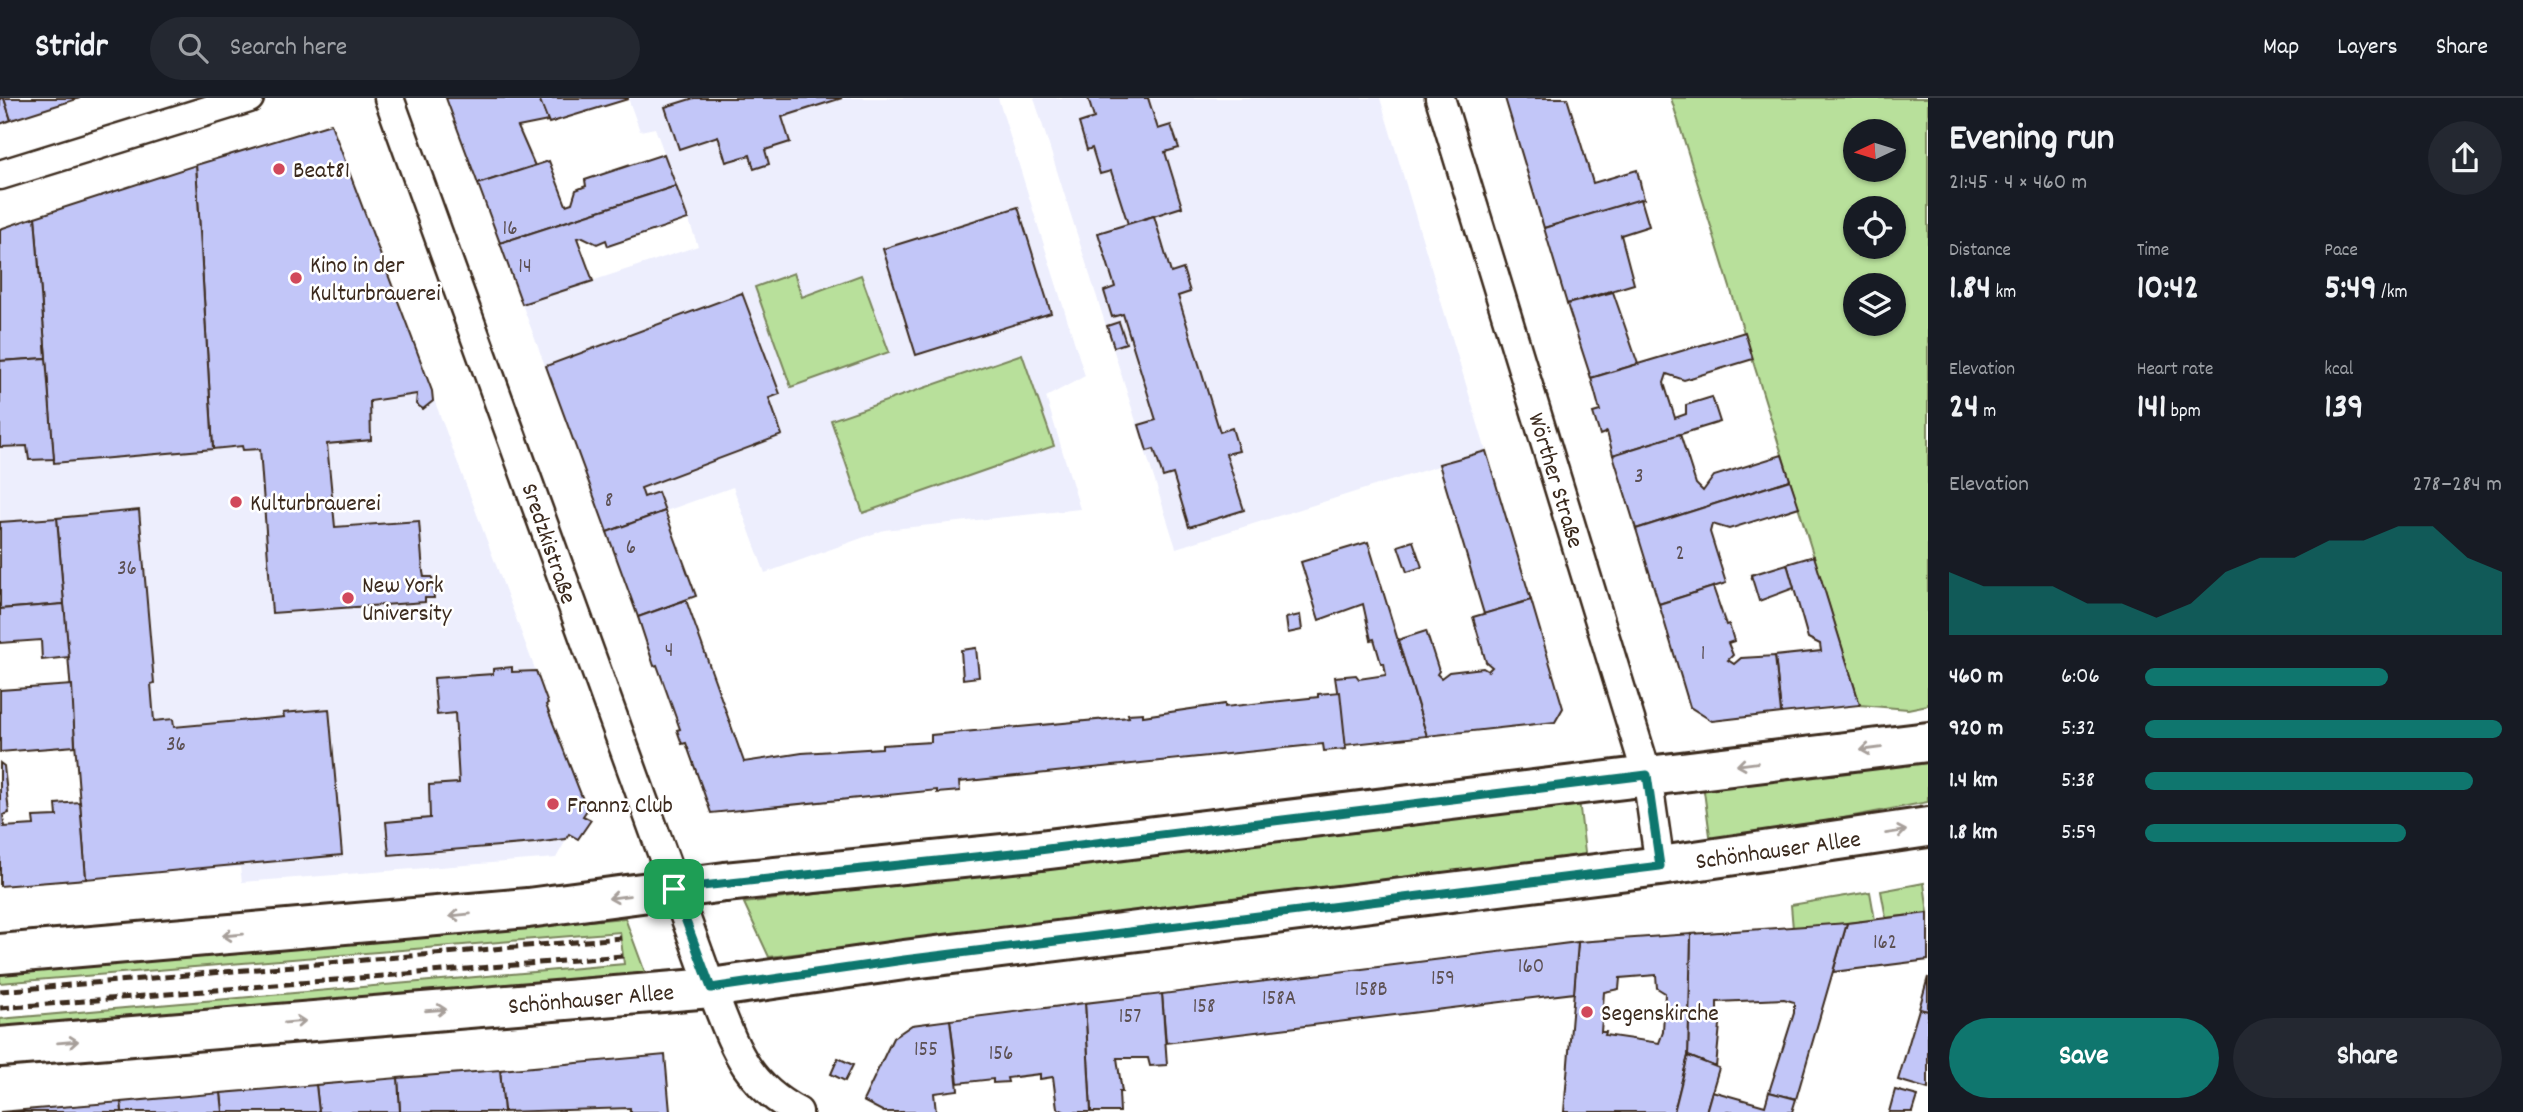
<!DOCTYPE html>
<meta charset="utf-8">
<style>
:root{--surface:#171b24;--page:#242831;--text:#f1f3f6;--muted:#9ea1a6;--line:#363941;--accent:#0f766e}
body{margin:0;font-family:Dekko,sans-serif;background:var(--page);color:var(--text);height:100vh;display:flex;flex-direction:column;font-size:26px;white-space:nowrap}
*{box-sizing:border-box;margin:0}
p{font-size:23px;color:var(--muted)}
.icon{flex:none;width:38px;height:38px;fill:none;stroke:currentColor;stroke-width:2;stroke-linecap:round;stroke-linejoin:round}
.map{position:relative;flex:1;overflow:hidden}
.details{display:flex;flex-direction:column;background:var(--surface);width:595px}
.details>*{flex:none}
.needle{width:46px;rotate:266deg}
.buttons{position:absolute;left:1843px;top:21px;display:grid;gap:14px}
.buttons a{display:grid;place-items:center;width:63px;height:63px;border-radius:50%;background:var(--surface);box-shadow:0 2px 5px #0004;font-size:35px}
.pin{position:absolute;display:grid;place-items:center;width:60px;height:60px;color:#fff;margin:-30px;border-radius:14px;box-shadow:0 4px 10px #0006}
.round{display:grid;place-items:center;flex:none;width:74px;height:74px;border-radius:37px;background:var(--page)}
.overview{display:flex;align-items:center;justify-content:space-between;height:119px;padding:0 21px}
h1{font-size:38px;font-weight:700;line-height:52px}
.metrics{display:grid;grid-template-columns:repeat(3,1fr);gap:10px;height:119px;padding:7px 21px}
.metrics div{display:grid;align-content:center}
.metrics b{font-size:35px;font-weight:700}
.metrics small{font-size:19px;font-weight:400}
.metrics p{font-size:19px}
.chart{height:196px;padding:14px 21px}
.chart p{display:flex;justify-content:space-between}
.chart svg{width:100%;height:126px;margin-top:7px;fill:var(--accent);opacity:.7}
.primary-button{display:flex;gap:14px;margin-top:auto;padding:14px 21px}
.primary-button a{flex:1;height:80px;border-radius:42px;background:var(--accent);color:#fff;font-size:28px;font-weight:700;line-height:80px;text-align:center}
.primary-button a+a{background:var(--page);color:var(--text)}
ul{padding:0 21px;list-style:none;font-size:23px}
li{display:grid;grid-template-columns:112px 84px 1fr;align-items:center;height:52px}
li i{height:18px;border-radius:9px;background:var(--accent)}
header{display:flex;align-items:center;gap:42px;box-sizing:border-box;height:98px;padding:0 35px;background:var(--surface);border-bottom:2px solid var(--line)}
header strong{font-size:33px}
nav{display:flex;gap:38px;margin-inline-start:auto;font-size:24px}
.search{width:490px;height:63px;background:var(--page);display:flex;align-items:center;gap:18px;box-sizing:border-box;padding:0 24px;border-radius:38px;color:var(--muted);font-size:26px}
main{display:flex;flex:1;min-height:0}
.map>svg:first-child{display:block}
.built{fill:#edeefd}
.green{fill:#b8e09b;stroke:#7a855c;stroke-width:2;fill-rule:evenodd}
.building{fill:#c2c6f8;stroke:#3b2a1e;stroke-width:2;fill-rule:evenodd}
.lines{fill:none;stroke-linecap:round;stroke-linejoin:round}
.minor-casing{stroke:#3b2a1e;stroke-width:33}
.secondary-casing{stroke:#3b2a1e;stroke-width:44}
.minor{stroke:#fff;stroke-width:28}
.secondary{stroke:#fff;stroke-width:38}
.rail{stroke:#3b2a1e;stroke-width:5;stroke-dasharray:10 5;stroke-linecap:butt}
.oneway{stroke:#a79f9a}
.route-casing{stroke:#fff;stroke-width:14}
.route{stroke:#0f766e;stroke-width:9}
.poi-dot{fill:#d1495b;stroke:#fff;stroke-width:2.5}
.labels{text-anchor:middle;stroke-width:5;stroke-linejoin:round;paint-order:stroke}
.number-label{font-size:21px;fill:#5d5154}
.poi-label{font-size:24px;fill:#3b2a1e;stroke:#fff;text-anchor:start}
.street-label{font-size:24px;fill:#3b2a1e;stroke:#fff}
</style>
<header>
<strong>Stridr</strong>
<div class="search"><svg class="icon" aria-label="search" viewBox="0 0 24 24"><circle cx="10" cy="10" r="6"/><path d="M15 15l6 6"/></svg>Search here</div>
<nav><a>Map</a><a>Layers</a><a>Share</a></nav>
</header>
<main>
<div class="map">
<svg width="1928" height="1014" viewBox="0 0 1928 1014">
<rect width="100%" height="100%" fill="#fff"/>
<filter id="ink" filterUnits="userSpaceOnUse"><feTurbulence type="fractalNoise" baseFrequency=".0143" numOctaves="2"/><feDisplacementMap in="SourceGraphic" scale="14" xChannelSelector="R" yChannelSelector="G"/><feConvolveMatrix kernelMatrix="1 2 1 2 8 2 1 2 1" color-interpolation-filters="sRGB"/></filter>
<g filter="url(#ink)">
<!-- built -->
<g class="built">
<path d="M628,0H998L1085,278L1046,299L1080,411L884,432L765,475L733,389L607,434L522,206L698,148L655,30L640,33Z"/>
<path d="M1034,0H1380L1486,353L1176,450Z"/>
<path d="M331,26L548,606L546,608L573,680L576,681L587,712L583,718L591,722L578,741L569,737L556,760L242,784L240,769L86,781L69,559L42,562L41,542L0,545V131Z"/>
</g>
<!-- green -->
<g class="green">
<path d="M1671,0H1928V607L1908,611L1860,607ZM1855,33H1894V72H1855ZM1855,110H1894V149H1855ZM1855,187H1894V226H1855Z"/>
<path d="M794,175L802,199L861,177L889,254L791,289L755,189Z"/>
<path d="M1022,256L1054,348L863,415L831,322Z"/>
<path d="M1928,660V704L1711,745L1703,686Z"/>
<path d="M1579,702L1586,763L769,859L744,805Z"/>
<path d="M1924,785L1928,815L1886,820L1881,793Z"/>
<path d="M1870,794L1875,822L1793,831L1791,807Z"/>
<path d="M625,820L646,877L0,933V921L624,866L620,834L0,885V872Z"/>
</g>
<!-- building -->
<g class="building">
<path d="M0,0H4L11,22L0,26Z"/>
<path d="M4,0H80L11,22Z"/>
<path d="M446,0H539L548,23L518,29L535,68L478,86Z"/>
<path d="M539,0H628V1L549,25Z"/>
<path d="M694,0H842L782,19L790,44L765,52L769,66L754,71L750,57L726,64L718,38L679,51L665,9Z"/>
<path d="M1088,0H1148L1158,31L1171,27L1179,50L1165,54L1182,109L1128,126L1111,73L1100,76L1092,50L1087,52L1079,25L1094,20Z"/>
<path d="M1505,0H1567L1593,85L1637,72L1644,101L1544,130Z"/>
<path d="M331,26L432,293L433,303L423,311L416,306L417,296L370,303L371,342L327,346L335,429L419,423L423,474L424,479H432L434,500H425V504L272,515L260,351L243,352L242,348L213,351L196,67Z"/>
<path d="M664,56L676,88L500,145L478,86L549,63L566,107L572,105L576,92L586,88L585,82Z"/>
<path d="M196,67L213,351L54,365L35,119Z"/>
<path d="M676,88L688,121L608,148L606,142L597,146L583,139L577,140L593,183L522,206L500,145Z"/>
<path d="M1641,101L1649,128L1621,137L1634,186L1567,206L1544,130Z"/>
<path d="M1018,109L1051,215L916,257L883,151Z"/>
<path d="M1154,118L1171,175L1183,171L1190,194L1178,198L1220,334L1232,330L1239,353L1226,356L1244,412L1189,429L1173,376L1163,379L1154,351L1147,353L1139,327L1156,322L1123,216L1112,219L1104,193L1115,189L1098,135Z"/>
<path d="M35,119L46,260L0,263V131Z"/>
<path d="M1613,194L1638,266L1591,280L1567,206Z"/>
<path d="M742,195L780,296L769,300L782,337L641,390L644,399L658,394L665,413L607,434L546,268Z"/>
<path d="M1119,224L1126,245L1114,249L1107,228Z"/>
<path d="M1745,234L1753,261L1684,282L1667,276L1664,285L1675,320L1686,316V307L1712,299L1720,324L1613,357L1607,334L1600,337L1593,315L1600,313L1591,280Z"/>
<path d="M46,260L54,361L29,362L27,348L0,349V263Z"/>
<path d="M1680,336L1696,386L1703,393L1714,378L1782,357L1790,382L1636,431L1613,357Z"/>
<path d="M1486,353L1531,502L1484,516L1439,366Z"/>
<path d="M1790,382L1799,409L1729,431L1712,426L1710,434L1726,485L1659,506L1636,431Z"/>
<path d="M139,412L154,585L151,586L154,623L173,621L174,629L284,619L283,615L329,611L342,757L86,781L57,420Z"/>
<path d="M665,413L696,498L638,519L607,434Z"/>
<path d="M57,420L64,506L0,511V424Z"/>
<path d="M1413,443L1422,469L1407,474L1398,448Z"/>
<path d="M1368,444L1427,638L1345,647L1335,579L1356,577L1359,581L1386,577L1384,565H1381L1374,541L1371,542L1363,506L1319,522L1301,464Z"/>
<path d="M1814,458L1860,607L1781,615L1775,558L1821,553L1820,546L1808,540L1787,466Z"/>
<path d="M1787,466L1794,490L1759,503L1751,477Z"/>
<path d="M1713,489L1726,527L1729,526L1734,543L1728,545L1733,557L1728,562L1734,566L1741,560L1775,558L1781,615L1712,623L1690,609L1659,506Z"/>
<path d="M686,502L744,664L802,655L882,650V647L931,644V637L1129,619L1128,616L1143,615V618L1225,606V609L1318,599V596L1340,594L1346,651L1324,653L1323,646L959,684L960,693L937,695V692L711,715L686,645L682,646L677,632L680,631L657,567L654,568L638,519Z"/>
<path d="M1531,502L1563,610L1555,624L1427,638L1398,542L1426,533L1439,573L1437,576L1441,580L1449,574L1483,570L1488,573L1492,569L1486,564L1473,519Z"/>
<path d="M64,506L69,559L42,562L41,542L0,545V511Z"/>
<path d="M1300,517L1302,532L1288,535L1286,520Z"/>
<path d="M976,550L979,579L963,581L961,552Z"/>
<path d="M512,569V574L536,573L548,606L546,607L587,712L583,718L591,722L578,741L569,736L566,741L535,745L389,757L386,724L430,720L429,687L459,685L455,615L437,617L434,580L493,576V571Z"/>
<path d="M72,587L75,648L0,654V592Z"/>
<path d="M0,665L4,668L9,715L3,717L4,729L34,727L33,719L57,718L56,706L80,704L86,781L0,788Z"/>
<path d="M1928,815V862L1833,874L1847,825Z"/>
<path d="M1847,825L1796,1001L1769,994L1794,915V904L1784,901L1717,904V915L1721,916L1716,969L1688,958L1691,836Z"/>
<path d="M1691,836L1688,958L1674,1014H1564L1578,844ZM1656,877L1657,890L1665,895L1663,934L1659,945L1605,937L1606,934H1601L1604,894L1619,891L1620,880Z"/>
<path d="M1578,844L1574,895L1166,945L1162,896Z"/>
<path d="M1928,879V913L1919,911Z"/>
<path d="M1162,896L1167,967L1150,968L1148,960H1117L1122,994H1119L1120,1014H1091L1085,905Z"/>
<path d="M1085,905L1091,1014H1065L1057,1010L1053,979L1040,981V976L1007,980L1008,984L993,985V981L958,985L950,922Z"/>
<path d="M1919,911L1928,913V991L1898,982Z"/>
<path d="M950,922L958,992L934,995L936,1014H884L863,1003L893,940L912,927Z"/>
<path d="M665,957L670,1014H630V1010L504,1014L500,972Z"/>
<path d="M1688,958L1719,970L1706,1014H1674Z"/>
<path d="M838,960L853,967L845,983L831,976Z"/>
<path d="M500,972L504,1014H400L398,980Z"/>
<path d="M398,980L400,1014H319L316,987Z"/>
<path d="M316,987L319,1014H223L221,995Z"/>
<path d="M1895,992L1918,998L1913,1014H1889Z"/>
<path d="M1712,993L1765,1008L1769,994L1796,1001L1792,1014H1706Z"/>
<path d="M221,995L223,1014H122L121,1004Z"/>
<path d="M121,1004L122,1014H0L36,1011Z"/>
</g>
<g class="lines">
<!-- minor casing -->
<g class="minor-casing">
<g id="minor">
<path d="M389,0L711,890C733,944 743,985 798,1014"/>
<path d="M1440,0L1647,677L1660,768"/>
<path d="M0,77L249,0"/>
</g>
</g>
<!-- secondary casing -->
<g class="secondary-casing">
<g id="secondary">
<path d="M0,856L528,810L725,784L1032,753L1928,644"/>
<path d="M0,949L711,890L904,862L1660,768L1928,729"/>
</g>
</g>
<!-- minor -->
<use href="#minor" class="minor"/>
<!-- secondary -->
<use href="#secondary" class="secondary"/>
<!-- rail -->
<g class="rail">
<path d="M0,893L621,840"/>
<path d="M0,910L623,858"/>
</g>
</g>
<!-- one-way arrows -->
<defs><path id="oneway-shaft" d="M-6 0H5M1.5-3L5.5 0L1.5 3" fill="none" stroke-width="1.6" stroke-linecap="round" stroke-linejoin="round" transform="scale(1.75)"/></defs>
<g class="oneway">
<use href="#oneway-shaft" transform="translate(1871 651) rotate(173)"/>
<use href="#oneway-shaft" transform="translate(1747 666) rotate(173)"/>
<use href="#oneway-shaft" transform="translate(1896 734) rotate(-9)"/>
<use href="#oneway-shaft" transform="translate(619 799) rotate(173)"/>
<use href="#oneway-shaft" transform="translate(460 817) rotate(174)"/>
<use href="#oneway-shaft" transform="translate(233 837) rotate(175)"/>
<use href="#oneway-shaft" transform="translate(436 912) rotate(-4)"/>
<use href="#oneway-shaft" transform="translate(295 924) rotate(-5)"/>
<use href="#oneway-shaft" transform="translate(68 944) rotate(-5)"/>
</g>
</g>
<g class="lines" filter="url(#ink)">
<!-- route casing -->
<g class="route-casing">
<path id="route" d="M1647,677L1660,768L904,862L711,890L674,791L1031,753Z"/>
</g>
<!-- route -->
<use href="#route" class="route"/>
</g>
<!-- markers -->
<g class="poi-dot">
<circle cx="279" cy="71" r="7"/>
<circle cx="296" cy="180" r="7"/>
<circle cx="236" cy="404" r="7"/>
<circle cx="348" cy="500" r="7"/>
<circle cx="553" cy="706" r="7"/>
<circle cx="1587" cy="914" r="7"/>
</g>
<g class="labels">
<!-- number labels -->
<g class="number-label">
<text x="510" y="136">16</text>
<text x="525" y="174">14</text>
<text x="1639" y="384">3</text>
<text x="609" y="408">8</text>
<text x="631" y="455">6</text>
<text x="1680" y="461">2</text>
<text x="127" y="476">36</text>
<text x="669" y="558">4</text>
<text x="1703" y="561">1</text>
<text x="176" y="652">36</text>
<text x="1885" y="850">162</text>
<text x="1531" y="874">160</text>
<text x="1443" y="886">159</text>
<text x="1371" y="897">158B</text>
<text x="1279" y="906">158A</text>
<text x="1204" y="914">158</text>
<text x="1130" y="924">157</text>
<text x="926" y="957">155</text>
<text x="1001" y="961">156</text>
</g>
<!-- poi labels -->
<g class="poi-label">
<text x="293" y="79">Beat81</text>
<text x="310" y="174">Kino in der<tspan x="310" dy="28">Kulturbrauerei</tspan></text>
<text x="250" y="412">Kulturbrauerei</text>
<text x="362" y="494">New York<tspan x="362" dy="28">University</tspan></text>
<text x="567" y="714">Frannz Club</text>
<text x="1601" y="922">Segenskirche</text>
</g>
<!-- street labels -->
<g class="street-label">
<text transform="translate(1557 382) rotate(73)" y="8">Wörther Straße</text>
<text transform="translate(550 445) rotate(71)" y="8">Sredzkistraße</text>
<text transform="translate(1778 751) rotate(-8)" y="8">Schönhauser Allee</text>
<text transform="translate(591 900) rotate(-5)" y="8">Schönhauser Allee</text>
</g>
</g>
</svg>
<div class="buttons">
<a><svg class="needle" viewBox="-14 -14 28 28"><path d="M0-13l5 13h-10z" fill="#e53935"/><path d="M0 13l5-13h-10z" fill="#9ea1a6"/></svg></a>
<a><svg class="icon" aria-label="locate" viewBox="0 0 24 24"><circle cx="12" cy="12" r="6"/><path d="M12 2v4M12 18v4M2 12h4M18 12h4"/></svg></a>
<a><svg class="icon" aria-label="layers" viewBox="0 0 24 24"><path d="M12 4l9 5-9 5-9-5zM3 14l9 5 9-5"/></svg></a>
</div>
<div class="pin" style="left:674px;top:791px;background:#1e9e55"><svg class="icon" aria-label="arrive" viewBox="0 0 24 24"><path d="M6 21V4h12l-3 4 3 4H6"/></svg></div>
</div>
<section class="details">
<div class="overview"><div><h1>Evening run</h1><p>21:45 · 4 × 460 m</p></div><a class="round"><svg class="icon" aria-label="share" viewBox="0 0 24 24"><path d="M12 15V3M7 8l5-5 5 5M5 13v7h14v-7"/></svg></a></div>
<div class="metrics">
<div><p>Distance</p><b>1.84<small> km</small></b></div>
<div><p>Time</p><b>10:42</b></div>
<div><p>Pace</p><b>5:49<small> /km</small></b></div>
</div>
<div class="metrics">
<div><p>Elevation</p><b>24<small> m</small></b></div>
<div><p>Heart rate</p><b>141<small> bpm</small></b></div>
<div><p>kcal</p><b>139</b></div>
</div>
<div class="chart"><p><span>Elevation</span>278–284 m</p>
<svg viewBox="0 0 160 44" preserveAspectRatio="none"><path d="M0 44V22L10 27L20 27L30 27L40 33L50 33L60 38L70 33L80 22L90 17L100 17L110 11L120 11L130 6L140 6L150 17L160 22V44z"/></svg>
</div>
<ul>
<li><b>460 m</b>6:06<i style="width:68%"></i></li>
<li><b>920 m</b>5:32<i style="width:100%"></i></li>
<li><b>1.4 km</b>5:38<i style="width:92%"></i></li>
<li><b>1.8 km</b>5:59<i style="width:73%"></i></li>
</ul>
<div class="primary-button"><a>Save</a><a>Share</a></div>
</section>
</main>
